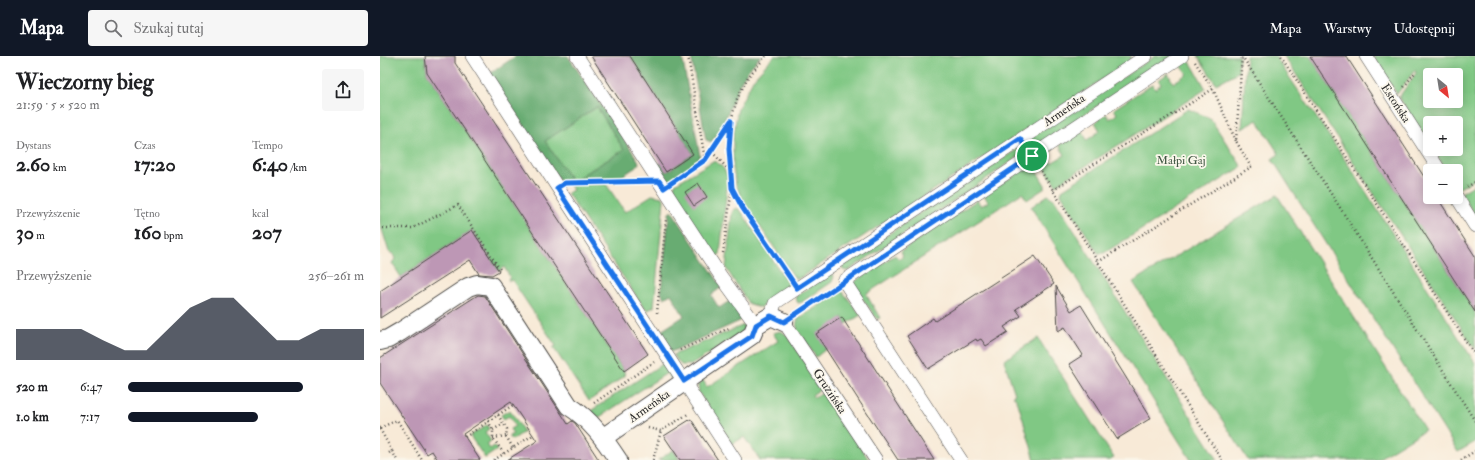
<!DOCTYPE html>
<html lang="pl">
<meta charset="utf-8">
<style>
:root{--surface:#fff;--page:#f6f6f6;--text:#202124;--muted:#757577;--accent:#111827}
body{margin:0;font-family:"IM FELL Double Pica",serif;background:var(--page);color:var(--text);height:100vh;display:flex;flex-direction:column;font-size:15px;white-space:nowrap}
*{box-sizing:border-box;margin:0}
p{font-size:13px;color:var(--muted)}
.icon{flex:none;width:22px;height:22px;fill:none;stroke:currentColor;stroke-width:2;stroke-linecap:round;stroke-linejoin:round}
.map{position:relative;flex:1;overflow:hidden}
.drawer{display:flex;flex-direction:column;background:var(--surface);width:380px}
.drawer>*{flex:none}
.needle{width:26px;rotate:150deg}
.fabs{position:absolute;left:1043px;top:12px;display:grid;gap:8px}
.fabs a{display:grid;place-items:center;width:40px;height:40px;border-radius:4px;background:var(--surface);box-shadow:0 2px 10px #0003;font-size:20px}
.pin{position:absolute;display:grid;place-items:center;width:34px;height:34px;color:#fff;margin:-17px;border:2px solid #fff;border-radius:50%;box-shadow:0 1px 4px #0007}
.round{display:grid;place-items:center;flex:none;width:42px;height:42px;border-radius:4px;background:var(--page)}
.overview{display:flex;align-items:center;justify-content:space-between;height:68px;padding:0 16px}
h1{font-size:22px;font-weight:700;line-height:30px}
.figures{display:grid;grid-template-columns:repeat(3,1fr);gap:6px;height:68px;padding:4px 16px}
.figures div{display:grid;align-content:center}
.figures b{font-size:20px;font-weight:700}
.figures small{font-size:11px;font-weight:400}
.figures p{font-size:11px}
.chart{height:112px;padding:8px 16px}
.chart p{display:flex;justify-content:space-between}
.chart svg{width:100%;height:72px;margin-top:4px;fill:var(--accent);opacity:.7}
ul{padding:0 16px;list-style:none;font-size:13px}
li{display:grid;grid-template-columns:64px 48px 1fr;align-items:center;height:30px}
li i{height:10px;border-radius:5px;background:var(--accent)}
header{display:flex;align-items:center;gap:24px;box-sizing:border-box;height:56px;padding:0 20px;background:var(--accent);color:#fff}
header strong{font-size:19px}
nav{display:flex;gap:22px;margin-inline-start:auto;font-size:14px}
.search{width:280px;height:36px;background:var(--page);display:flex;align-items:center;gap:10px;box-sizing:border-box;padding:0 14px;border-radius:4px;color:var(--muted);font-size:15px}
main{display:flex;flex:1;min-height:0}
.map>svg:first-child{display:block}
.green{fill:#80c884;stroke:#567a58;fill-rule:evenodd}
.forest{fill:#68ac72;stroke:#4a6c4e}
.building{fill:#bd97b5}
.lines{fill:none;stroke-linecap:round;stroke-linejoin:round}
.pedestrian-casing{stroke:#4a4845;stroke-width:14}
.minor-casing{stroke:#4a4845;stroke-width:20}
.path{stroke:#4a4845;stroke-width:2.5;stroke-dasharray:1 3;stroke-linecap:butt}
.pedestrian{stroke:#fff;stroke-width:13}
.minor{stroke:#fff;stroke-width:18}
.route-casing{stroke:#fff;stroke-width:8}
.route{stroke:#1a73e8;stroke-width:5}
.labels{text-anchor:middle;stroke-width:3.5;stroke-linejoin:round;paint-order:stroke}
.street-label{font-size:12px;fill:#2b2b2b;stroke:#fbf7ec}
.park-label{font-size:12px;fill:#445a46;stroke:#fbf7ec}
</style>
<header>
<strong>Mapa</strong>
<div class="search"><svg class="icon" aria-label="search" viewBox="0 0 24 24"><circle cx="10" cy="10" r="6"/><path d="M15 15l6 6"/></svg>Szukaj tutaj</div>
<nav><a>Mapa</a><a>Warstwy</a><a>Udostępnij</a></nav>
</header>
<main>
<section class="drawer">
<div class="overview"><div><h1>Wieczorny bieg</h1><p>21:59 · 5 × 520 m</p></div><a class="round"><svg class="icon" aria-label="share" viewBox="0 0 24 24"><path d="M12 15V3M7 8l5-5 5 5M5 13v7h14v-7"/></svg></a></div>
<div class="figures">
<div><p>Dystans</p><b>2.60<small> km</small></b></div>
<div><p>Czas</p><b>17:20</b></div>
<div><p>Tempo</p><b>6:40<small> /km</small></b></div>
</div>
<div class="figures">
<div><p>Przewyższenie</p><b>30<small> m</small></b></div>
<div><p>Tętno</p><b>160<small> bpm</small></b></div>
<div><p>kcal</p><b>207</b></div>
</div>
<div class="chart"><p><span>Przewyższenie</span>256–261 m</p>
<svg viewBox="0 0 160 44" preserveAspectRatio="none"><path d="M0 44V25L10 25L20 25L30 25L40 32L50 38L60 38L70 25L80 12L90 6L100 6L110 19L120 32L130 32L140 25L150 25L160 25V44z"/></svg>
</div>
<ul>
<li><b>520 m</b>6:47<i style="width:74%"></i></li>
<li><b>1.0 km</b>7:17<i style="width:55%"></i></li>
</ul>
</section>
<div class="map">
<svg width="1095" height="404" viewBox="0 0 1095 404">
<rect width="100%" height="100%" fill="#fbf7ec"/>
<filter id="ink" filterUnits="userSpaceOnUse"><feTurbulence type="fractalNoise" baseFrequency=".025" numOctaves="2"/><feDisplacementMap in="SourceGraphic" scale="8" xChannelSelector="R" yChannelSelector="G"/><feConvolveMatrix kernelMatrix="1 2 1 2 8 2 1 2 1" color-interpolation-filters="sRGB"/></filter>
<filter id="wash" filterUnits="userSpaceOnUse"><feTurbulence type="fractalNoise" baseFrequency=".012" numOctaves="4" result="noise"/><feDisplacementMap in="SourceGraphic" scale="16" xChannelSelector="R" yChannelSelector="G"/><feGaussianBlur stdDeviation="0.9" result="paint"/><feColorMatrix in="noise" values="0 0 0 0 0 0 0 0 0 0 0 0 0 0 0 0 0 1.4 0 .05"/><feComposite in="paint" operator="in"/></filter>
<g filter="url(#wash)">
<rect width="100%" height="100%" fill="#f8ead7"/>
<!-- green -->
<g class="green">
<path d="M0,0H45L47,17L244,315L245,320L209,345L175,294L173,292L176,290L132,224L129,225L128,223L130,221L124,211L119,215L92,174L21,221L12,207L15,203L13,198L9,196L0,167Z"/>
<path d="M394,0H751L749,6L418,223L414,221L365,148L356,129L353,112V82L358,52L374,22Z"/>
<path d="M775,0H793L657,90L653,91L649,89V84L651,82Z"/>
<path d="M818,0H859L858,16L836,28Z"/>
<path d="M866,0H895L976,120L1095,307V386L1078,396L892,103L899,98L877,64L862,73Z"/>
<path d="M904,0H930L1095,256V293Z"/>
<path d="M993,0H1095V123L1078,133L1076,130V115H1067L1052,93H1076V67H1050V89L1019,41L1036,17L1035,14L1017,38ZM1050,19H1076V45H1050Z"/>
<path d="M806,5H808L811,7L826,33L676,129L661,106L662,101L666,99L671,107L685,99L679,89L702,75L707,84L720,75L715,66L726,58L730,63L737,58L734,53L772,28L775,33L781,28L779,24L788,17L793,27L807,18L801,9Z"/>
<path d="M217,51L244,94L194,124H191L165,85Z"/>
<path d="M808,53L830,62L862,111L724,197H718L681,138L682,134Z"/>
<path d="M639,92L643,94V98L468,215L463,214L462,212L463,208Z"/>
<path d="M333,105C341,107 346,115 348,122L340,198L336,202L293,136L295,128Z"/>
<path d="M649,110L654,111L665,129V132L647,144L642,137L486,238L500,262L497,263L473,229L474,226L515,199L519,203L523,200L521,195L597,144L601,150L608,146L604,139Z"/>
<path d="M226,128L245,156L272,139L283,141L284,144L274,251L268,254L264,252L187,137L193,134L190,129Z"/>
<path d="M1095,128V160L1081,137Z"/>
<path d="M668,139L675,144L838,404H811L651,151Z"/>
<path d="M897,139L1045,374L996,404H868L753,226Z"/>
<path d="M357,152L361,155L409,229L408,233L381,251H377L368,247L346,212L352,157L354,153Z"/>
<path d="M450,217L454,220L452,226L422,246L418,247L415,241Z"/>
<path d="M462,235L481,259L466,268L462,261L446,293L436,301L418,275C416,270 416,267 418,263Z"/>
<path d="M364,269L365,273L362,277L311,309H301L293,299Z"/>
<path d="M401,275L408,280L442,332L432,339L434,342L445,336L489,404H380L364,381L352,388L319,337L318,329L323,324L327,331L398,285L393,277Z"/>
<path d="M658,282L734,402L730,404H655L638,347L633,339L635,338L624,304Z"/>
<path d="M285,306L293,321V325L287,317L218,362L212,357V354Z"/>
<path d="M130,354L144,376L132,384L129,380L133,378L130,373L135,370L129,360L124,363L121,359Z"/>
<path d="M107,369L109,373L105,376L111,385L107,388L110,393L114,390L117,394L105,402L90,380Z"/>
<path d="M293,394L300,404H278Z"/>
</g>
<!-- forest -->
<g class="forest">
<path d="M136,0H188L258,104L259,107L256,111L238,123L194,124L244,94L217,51L165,85L191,124L180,125L109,18Z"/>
<path d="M250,0H302L320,100L315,108L286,127L275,110L281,107L286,116L313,98Z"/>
<path d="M311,0H381C370,11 360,24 355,39C348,55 344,73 331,86L326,84L325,79Z"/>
<path d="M292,155L342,231L331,239L339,252L351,244L362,262L360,265L291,296L278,277L304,260L291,238L284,242L281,236L289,157Z"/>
</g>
<g id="blocks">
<!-- building -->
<g class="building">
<path d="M45,0H75V7L268,298L244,315L47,17Z"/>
<path d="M211,0H250L313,98L286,116Z"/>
<path d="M930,0H966L970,6L1050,130V141H1057L1095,200V256Z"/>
<path d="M318,127L327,141L314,150L305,136Z"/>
<path d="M92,174L119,215L112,219L99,218L90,204L0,262V235Z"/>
<path d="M655,200L674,228L636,253L641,260L624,271L628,276L606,290L601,283L597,285L596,283L548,313L527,280L553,262L555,265Z"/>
<path d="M676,230L691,255L701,249L771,362L737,383L689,308L703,299L685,271L678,275Z"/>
<path d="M98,239L105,240L188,368L192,365L195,367L219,404H127L157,385L131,346L83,378L100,404H58L52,395L47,398L0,327V302Z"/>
<path d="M462,261L466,268L554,404H518L485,354L436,278Z"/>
<path d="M311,363L321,379L338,404H300L284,380Z"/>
</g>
</g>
</g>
<g filter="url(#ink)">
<use href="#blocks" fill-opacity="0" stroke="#4a4845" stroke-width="1"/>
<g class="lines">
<!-- pedestrian casing -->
<g class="pedestrian-casing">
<g id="pedestrian">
<path d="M92,0L355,404"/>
<path d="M197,0L340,219L371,262"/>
<path d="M986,0L1060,115"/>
<path d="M1076,140L1095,170"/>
<path d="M391,260L395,247L766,0"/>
<path d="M404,266L496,404"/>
<path d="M581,404L464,225L802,0"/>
</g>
</g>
<!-- minor casing -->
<g class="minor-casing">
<g id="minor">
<path d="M0,285L8,283L20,276L88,231L97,228L111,230L189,350C210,363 225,384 238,404"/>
<path d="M224,381L372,279L376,269L391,260L404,266"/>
</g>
</g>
<!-- path -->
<g class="path">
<path d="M308,0L325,104"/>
<path d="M386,0L368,21L357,43L351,65L349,93L350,115L352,132L362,151L409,220"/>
<path d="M862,0L957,147L1095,365"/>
<path d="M901,0L1095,299"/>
<path d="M815,6L833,33L856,85"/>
<path d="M1024,31L1036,15"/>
<path d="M332,96L349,114"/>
<path d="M659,112L842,404"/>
<path d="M295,125L325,104L350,65"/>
<path d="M192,127L261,126"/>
<path d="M1087,131L1095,126"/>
<path d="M673,134L833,33"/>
<path d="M3,172H33L78,149L121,215"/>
<path d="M343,197L352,132"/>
<path d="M718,206L871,111L856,85L862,0"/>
<path d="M418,256L452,233"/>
<path d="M277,257L286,164"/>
<path d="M300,294L349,272"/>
<path d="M214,347L274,306"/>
<path d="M118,359L127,373L126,380L133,392"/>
<path d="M108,365L113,374V382L124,398"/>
<path d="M0,372L17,364L42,404"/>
<path d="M268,372L281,375"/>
<path d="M0,373L12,395"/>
<path d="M113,374L123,368"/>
<path d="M85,381L133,349"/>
<path d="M113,382L126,380"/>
<path d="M9,397L12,395L17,404"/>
<path d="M50,404L56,400"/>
<path d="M114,404L153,379"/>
<path d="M273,404L281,375L308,358"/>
<path d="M1081,404L1095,395"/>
</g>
<!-- pedestrian -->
<use href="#pedestrian" class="pedestrian"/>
<!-- minor -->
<use href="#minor" class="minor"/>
</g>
</g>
<g class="lines" filter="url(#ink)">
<!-- route casing -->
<g class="route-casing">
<path id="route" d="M351,65L349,93L352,132L362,151L417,232L640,83L652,100L404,266L391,260L376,269L372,280L304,325L177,132L185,127L279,125L284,132L325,104Z"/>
</g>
<!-- route -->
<use href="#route" class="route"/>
</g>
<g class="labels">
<!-- street labels -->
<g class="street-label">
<text transform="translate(1016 47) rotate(57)" y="4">Estońska</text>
<text transform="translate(684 54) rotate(-34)" y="4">Armeńska</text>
<text transform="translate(450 335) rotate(57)" y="4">Gruzińska</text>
<text transform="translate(269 350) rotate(-35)" y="4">Armeńska</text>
</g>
<!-- park labels -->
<g class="park-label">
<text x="801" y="108">Małpi Gaj</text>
</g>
</g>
</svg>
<div class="fabs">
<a><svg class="needle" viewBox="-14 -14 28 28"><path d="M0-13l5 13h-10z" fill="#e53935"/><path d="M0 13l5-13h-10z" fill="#757577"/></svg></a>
<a>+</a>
<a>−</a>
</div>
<div class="pin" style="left:652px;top:100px;background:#1e9e55"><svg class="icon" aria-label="arrive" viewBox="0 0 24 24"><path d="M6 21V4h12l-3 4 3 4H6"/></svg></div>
</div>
</main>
